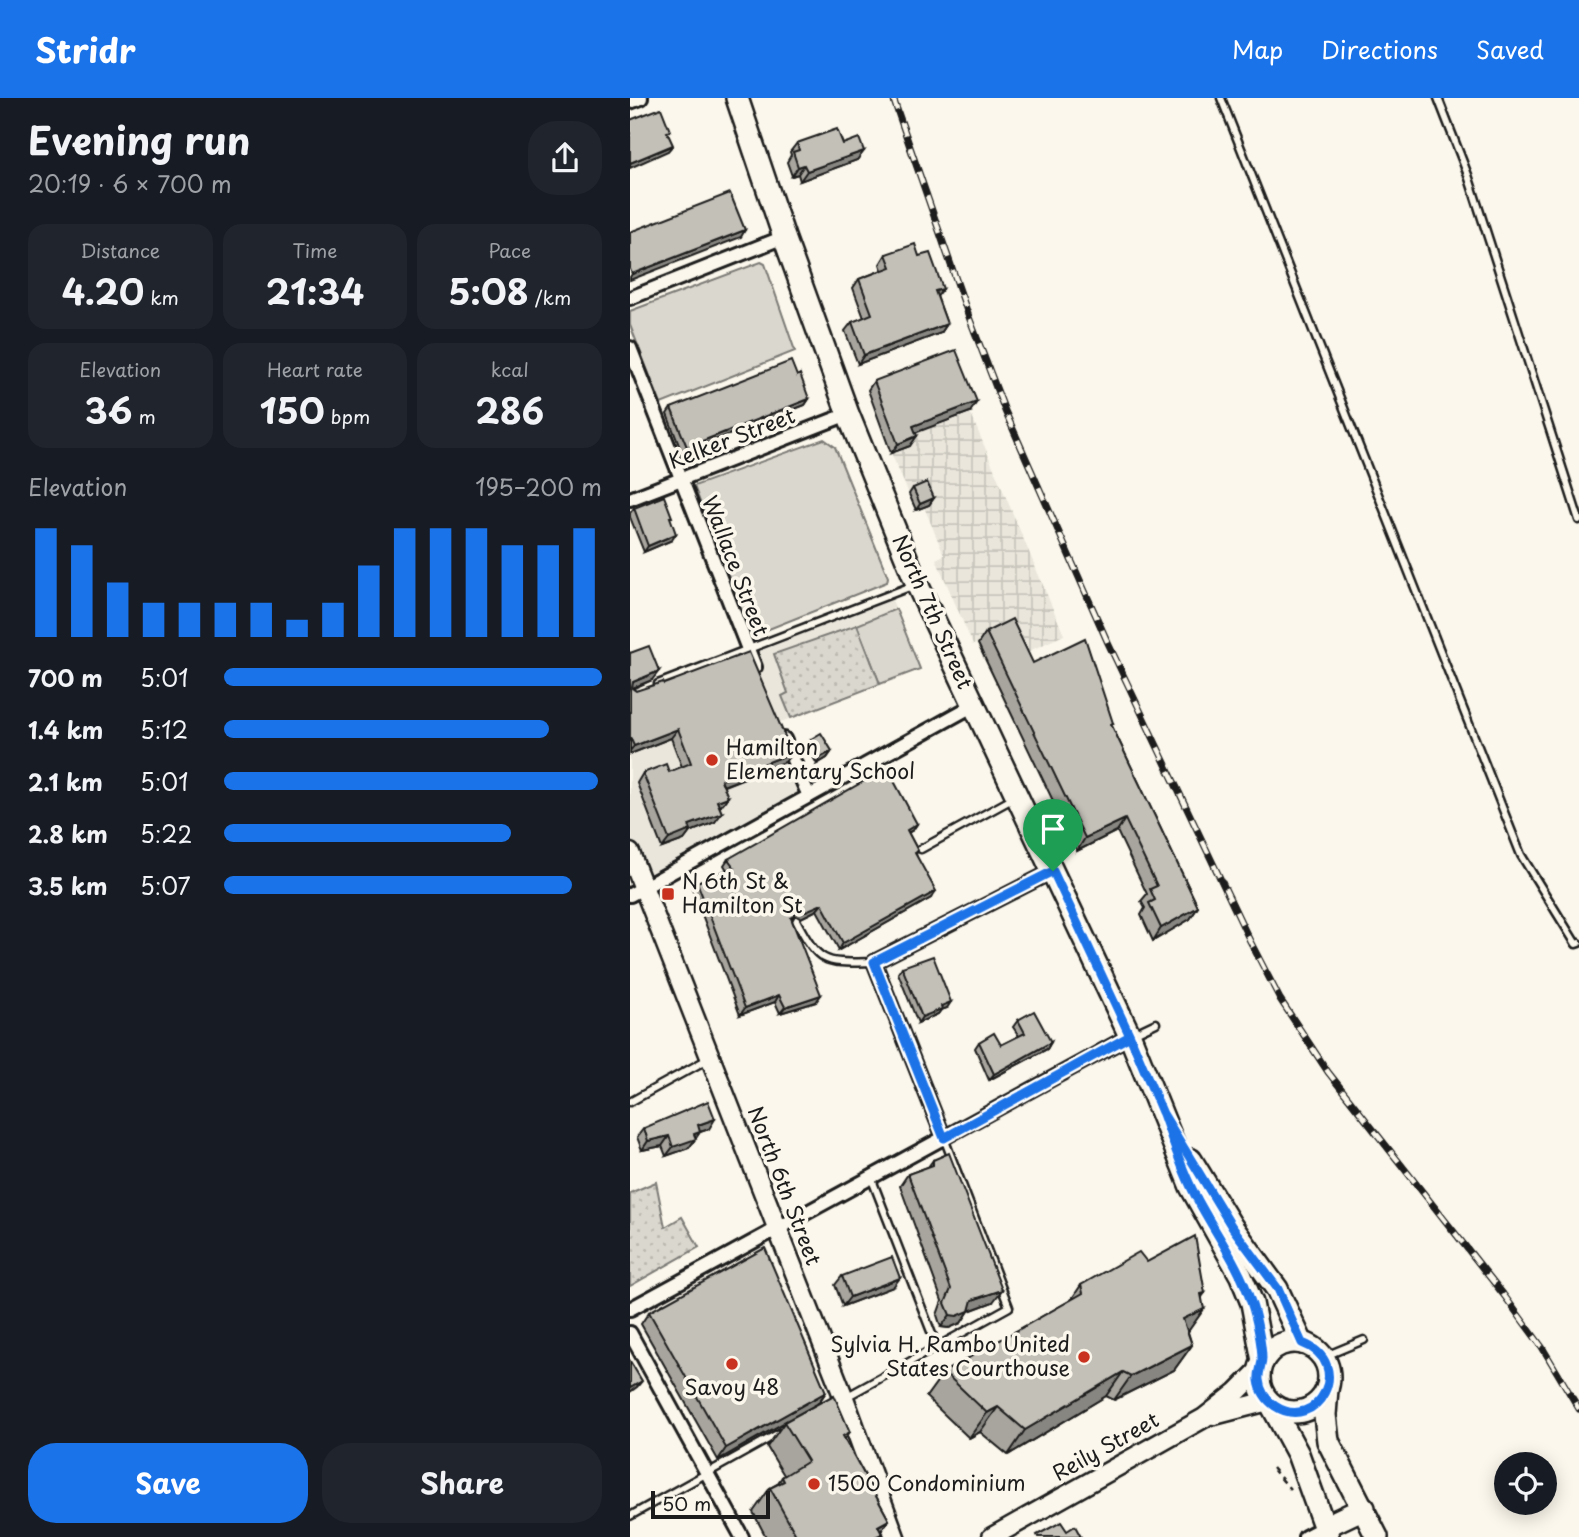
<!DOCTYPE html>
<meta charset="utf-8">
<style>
:root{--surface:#171b24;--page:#20242c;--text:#f1f3f6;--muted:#9ea1a6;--accent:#1a73e8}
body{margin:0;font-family:"Playpen Sans",sans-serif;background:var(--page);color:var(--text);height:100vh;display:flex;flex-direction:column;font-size:26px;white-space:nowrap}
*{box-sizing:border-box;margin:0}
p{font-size:23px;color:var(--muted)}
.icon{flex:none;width:38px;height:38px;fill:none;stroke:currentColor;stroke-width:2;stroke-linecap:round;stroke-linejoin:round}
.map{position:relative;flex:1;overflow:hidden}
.panel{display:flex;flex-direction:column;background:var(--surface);width:630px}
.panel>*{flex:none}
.controls{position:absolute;left:864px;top:1354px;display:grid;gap:14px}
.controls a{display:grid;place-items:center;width:63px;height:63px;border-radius:50%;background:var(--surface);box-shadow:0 4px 18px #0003;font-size:35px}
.scale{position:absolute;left:21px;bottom:18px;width:119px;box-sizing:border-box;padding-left:7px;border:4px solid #1c1c1c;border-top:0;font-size:19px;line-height:24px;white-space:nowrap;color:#1c1c1c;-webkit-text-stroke:5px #fbf7ec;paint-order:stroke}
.pin{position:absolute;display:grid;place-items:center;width:60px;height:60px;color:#fff;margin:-72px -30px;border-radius:50% 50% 50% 0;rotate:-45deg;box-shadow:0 0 7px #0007}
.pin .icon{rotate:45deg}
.round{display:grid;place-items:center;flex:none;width:74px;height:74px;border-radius:28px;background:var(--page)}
.headline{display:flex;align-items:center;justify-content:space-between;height:119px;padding:0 28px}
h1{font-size:38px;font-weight:700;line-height:52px}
.figures{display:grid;grid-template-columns:repeat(3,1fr);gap:10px;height:119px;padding:7px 28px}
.figures div{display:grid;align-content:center;border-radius:18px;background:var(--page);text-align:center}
.figures b{font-size:35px;font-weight:700}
.figures small{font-size:19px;font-weight:400}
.figures p{font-size:19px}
.chart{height:196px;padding:14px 28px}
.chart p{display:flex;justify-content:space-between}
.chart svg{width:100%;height:126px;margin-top:7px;stroke:var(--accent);stroke-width:6}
.cta{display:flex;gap:14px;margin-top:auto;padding:14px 28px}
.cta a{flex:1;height:80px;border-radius:28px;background:var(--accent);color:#fff;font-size:28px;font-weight:700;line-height:80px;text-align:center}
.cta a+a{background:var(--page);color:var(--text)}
ul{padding:0 28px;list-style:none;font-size:23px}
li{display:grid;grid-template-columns:112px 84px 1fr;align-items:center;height:52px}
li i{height:18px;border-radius:9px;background:var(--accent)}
header{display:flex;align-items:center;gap:42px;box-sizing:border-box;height:98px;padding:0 35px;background:var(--accent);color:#fff}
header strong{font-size:33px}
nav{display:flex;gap:38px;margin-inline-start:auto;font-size:24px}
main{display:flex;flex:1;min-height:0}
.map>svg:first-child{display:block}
.built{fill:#eae6dc}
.industrial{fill:url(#industrial-grid)}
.green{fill:#dad7ce;stroke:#7b7a75;stroke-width:2}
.park{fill:url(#park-dots);stroke:#7b7a75;stroke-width:2}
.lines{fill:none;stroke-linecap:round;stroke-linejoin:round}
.service-casing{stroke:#1c1c1c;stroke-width:11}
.minor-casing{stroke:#1c1c1c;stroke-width:18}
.secondary-casing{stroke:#1c1c1c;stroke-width:23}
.primary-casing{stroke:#1c1c1c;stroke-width:26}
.path{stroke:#1c1c1c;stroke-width:2.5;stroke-dasharray:7 5;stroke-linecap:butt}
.service{stroke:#fbf7ec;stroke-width:6}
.minor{stroke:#fbf7ec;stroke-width:12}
.secondary{stroke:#fbf7ec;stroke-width:18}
.primary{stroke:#fbf7ec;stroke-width:21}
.rail-casing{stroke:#1c1c1c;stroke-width:7}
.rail{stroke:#fbf7ec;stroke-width:4.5;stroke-dasharray:13;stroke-linecap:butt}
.wall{fill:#a8a59e;stroke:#1c1c1c;stroke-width:2}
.shaded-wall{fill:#888681;stroke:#1c1c1c;stroke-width:2}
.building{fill:#c3c0b8;stroke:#1c1c1c;stroke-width:2}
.route-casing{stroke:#fff;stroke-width:14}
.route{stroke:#1a73e8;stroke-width:9}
.poi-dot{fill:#c8321e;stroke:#fbf7ec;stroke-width:2.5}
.labels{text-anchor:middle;stroke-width:7;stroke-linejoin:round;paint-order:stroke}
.street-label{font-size:21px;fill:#1c1c1c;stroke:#fbf7ec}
.poi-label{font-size:21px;fill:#1c1c1c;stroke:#fbf7ec;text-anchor:start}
</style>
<header>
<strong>Stridr</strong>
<nav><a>Map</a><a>Directions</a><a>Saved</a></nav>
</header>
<main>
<section class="panel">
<div class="headline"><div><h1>Evening run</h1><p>20:19 · 6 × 700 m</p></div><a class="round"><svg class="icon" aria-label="share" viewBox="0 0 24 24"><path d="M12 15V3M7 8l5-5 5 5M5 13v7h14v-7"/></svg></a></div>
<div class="figures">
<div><p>Distance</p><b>4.20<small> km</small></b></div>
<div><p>Time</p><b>21:34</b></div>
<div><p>Pace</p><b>5:08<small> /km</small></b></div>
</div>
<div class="figures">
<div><p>Elevation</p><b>36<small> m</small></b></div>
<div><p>Heart rate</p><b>150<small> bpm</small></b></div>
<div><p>kcal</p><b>286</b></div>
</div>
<div class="chart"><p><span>Elevation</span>195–200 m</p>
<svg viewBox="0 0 160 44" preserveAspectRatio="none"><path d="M5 44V6M15 44V12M25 44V25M35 44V32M45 44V32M55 44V32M65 44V32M75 44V38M85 44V32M95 44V19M105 44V6M115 44V6M125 44V6M135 44V12M145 44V12M155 44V6"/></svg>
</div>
<ul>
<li><b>700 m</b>5:01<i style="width:100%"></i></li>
<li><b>1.4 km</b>5:12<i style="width:86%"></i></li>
<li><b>2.1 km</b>5:01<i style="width:99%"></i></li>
<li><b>2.8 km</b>5:22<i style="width:76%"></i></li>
<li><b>3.5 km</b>5:07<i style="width:92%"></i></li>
</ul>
<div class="cta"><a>Save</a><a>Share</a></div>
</section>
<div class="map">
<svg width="949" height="1439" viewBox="0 0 949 1439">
<defs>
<pattern id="industrial-grid" width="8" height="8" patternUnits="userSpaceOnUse" patternTransform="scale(1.75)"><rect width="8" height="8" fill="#eae6dc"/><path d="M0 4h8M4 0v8" fill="none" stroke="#c8c5bc"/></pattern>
<pattern id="park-dots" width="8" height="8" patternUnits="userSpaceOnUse" patternTransform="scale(1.75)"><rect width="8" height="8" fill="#dad7ce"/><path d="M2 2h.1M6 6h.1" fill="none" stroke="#bab8b0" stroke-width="1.8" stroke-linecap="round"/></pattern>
</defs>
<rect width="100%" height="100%" fill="#fbf7ec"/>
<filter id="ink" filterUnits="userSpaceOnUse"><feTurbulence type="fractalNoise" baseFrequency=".0143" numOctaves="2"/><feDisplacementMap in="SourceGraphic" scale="14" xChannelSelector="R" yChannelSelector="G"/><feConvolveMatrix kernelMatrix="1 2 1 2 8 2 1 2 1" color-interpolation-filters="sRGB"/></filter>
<g filter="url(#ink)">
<!-- built -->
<path class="built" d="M260,497L290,571L148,625L179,698L13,789L0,755V597Z"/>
<!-- industrial -->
<path class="industrial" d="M340,314L434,537L386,559L348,546L343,547L306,461L314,457L294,409L279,396L261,355L280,348L277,338Z"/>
<!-- green -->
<g class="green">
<path d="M131,164L135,166L165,253L31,306L0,227V213Z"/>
<path d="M194,341L205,349L258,479L257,484L121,538L64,388Z"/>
<path d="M266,511L290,571L250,586L227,527Z"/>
</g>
<!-- park -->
<g class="park">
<path d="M227,527L250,586L161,620L152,598L158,595L144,556Z"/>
<path d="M26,1084L35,1129L52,1119L69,1149L0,1188V1095Z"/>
</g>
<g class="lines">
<!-- service casing -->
<g class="service-casing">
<g id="service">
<path d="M591,0L891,757L946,846L949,845"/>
<path d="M808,0L838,77L949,422"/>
<path d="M28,586L282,488"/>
<path d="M291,751L384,700"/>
<path d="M166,822C190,868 195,865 244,864"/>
<path d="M505,935L526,925"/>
<path d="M0,1004L78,961"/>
<path d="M241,1079L307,1249"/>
<path d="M693,1259L734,1242"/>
<path d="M216,1299L379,1209L314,1040"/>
<path d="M0,1418L151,1334"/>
</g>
</g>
<!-- minor casing -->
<g class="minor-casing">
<g id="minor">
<path d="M0,4L11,0"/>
<path d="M0,200L154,139"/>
<path d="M0,250L125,569"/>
<path d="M0,401L218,316"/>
<path d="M154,641L179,698"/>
<path d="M0,797L344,607"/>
<path d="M314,1040L244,864L423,773"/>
<path d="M0,1211L500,938"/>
<path d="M0,1235L112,1439"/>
<path d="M675,1439L694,1429"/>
</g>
</g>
<!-- secondary casing -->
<g class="secondary-casing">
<g id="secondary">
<path d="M0,755L214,1300L265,1439"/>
<path d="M584,1317L638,1303"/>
<path d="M362,1439L574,1320L607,1294L629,1272"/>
</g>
</g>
<!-- primary casing -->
<g class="primary-casing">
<g id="primary">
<path d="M107,0L154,139L218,316L287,486L500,938L561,1089L611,1178L622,1205L633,1263"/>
<path d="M561,1062L602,1129L647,1191L672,1245"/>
<circle cx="664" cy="1279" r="35"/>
<path d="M697,1291L695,1317L698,1343L747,1439"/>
<path d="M641,1306L668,1356L698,1439"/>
<path d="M694,1429L734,1410"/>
</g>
</g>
<!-- path -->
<path class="path" d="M642,1370L660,1391"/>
<!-- service -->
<use href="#service" class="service"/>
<!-- minor -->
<use href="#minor" class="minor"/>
<!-- secondary -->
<use href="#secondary" class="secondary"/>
<!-- primary -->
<use href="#primary" class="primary"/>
<!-- rail casing -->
<g class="rail-casing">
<path id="rail" d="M263,0L339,219L375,313L478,545L620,843L650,901L698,974L873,1196L912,1249L949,1311"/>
</g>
<!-- rail -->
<use href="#rail" class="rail"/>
</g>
<!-- wall -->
<g class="wall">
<path d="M167,45L213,46L234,53L227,62L170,83L168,76L162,78L157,64L161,57L160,54Z"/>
<path d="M256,156L289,158L307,198L317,226L311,235L228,266L215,233L222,224L234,220L223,190L229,181L252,172L250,166Z"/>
<path d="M167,278L179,301L175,307L52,355L37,316L41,310Z"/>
<path d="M244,283L340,314L285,334L280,348L261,355L238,292Z"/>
<path d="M283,390L304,400L299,407L286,412L279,396Z"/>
<path d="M4,410L40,421L42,442L14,454L0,419V415Z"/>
<path d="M356,534L403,565L483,625L481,626L568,809L560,821L523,843L511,817L515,810L511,803L517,796L487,733L447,753L348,546Z"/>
<path d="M0,555L22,582L2,591L6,593L34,586L155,664L94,688L91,708L89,709L85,724L60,734L54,742L32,750L7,685L13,675L39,674L52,669L41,640L0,656Z"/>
<path d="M181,641L202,653L197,660L187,666L177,648Z"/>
<path d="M287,726L283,732L278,735L288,753L286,756L301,800L209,852L187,812L171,820L165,817L162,823L186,904L150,915L145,904L110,917L62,790L67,784L97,772L94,767L98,761Z"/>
<path d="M272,869L317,910L311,912L308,916L288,925L268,875Z"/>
<path d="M388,922L421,944L417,951L359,982L345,950L349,944L371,947L389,938L383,929Z"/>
<path d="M14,1030L79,1031L70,1034L59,1050L36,1058L32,1048L12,1052L7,1039Z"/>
<path d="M303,1062L363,1204L339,1213L331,1225L319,1230L311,1229L307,1217L312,1203L270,1088L278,1076L298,1069Z"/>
<path d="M517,1164L572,1200L558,1234L562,1247L544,1272L484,1302L476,1298L378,1357L350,1334L339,1340L296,1299L314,1274L441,1202L451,1187Z"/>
<path d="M212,1178L263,1189L213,1208L205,1187Z"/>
<path d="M19,1214L196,1294L188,1306L220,1334L215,1341L259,1422L251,1433L252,1436L250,1439H136L123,1414L140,1390L147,1386L152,1379L154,1377L137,1349L154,1325L88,1362L11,1226Z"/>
</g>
<!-- shaded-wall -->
<g class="shaded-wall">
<path d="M43,47L38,53L0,70V65Z"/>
<path d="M234,53L227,62L170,83L177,73Z"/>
<path d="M174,67L168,76L162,78L168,69Z"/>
<path d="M115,132L111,139L0,182V179L2,176Z"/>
<path d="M313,191L306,200L305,193Z"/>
<path d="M317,226L311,235L228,266L234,257Z"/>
<path d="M179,301L175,307L52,355L57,349Z"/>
<path d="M347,304L340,314L277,338L283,328Z"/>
<path d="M287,338L280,348L261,355L268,346Z"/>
<path d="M304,400L299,407L286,412L290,406Z"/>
<path d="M46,436L42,442L14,454L18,448Z"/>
<path d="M29,573L22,582L0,591L3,584Z"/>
<path d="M48,631L41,640L0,656V653L4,648Z"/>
<path d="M202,653L197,660L187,666L191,659Z"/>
<path d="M162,655L155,664L85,691L91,682Z"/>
<path d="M98,699L91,708L80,713L87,703Z"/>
<path d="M92,715L85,724L60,734L54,742L32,750L39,741L59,727Z"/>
<path d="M495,721L487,733L447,753L455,740Z"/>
<path d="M287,726L283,732L272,738L277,732Z"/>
<path d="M306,793L301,800L209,852L213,845Z"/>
<path d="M192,806L187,812L171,820L164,817L161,820L168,810Z"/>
<path d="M568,809L560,821L523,843L531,830Z"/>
<path d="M149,897L145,904L110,917L115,910Z"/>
<path d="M191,897L186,904L150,915L155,909Z"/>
<path d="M321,904L317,910L311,912L308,916L288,925L292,919L311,908Z"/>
<path d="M421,944L417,951L359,982L364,976Z"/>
<path d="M85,1021L79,1031L61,1037L68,1027Z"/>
<path d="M70,1034L59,1050L36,1058L43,1049L64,1036Z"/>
<path d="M39,1038L32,1048L12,1052L18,1043Z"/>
<path d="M270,1180L263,1189L213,1208L220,1199Z"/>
<path d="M372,1192L363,1204L333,1215L342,1202Z"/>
<path d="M575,1195L558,1218L574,1211L557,1235L536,1246L571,1196Z"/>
<path d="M339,1213L331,1225L319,1230L311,1229L320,1217Z"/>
<path d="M562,1247L544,1272L484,1302L501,1278Z"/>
<path d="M493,1274L476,1298L378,1357L395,1332Z"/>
<path d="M12,1283L7,1289L0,1294V1290Z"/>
<path d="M196,1294L187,1306L88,1362L96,1350Z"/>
<path d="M368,1309L350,1334L339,1340L357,1315Z"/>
<path d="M259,1422L247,1438L252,1436L250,1439H240L248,1428Z"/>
</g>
<!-- building -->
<g class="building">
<path d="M31,10L40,33L37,34L43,47L0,65V22Z"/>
<path d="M207,31L213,46L229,40L234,53L177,73L174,67L168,69L163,54L169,52L167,45Z"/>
<path d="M100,95L115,132L2,176L0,171V134Z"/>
<path d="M285,146L289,158L300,155L313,191L305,193L317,226L234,257L222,224L242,216L229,181L261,169L256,156Z"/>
<path d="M326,252L347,304L283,328L287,338L268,346L244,283Z"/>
<path d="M161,263L167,278L170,276L179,301L57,349L41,310Z"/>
<path d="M297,384L304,400L290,406L283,390Z"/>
<path d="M34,398L42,419H40L46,436L18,448L4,410Z"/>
<path d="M382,521L403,565L455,540L483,625L481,626L568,809L531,830L519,805L525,802L520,791L527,788L495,721L455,740L356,534Z"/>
<path d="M19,548L29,573L3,584L2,590L6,593L33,584L34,586L119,554L162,655L91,682L98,699L87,703L92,715L59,727L61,732L39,741L13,675L36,666L39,674L61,665L48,631L4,648L0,639V555Z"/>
<path d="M191,635L202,653L191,659L181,641Z"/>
<path d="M257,670L287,726L277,732L288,753L285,755L306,793L213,845L192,806L176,813L168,810L165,813V818L161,820L191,897L155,909L149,897L115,910L67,784L104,769L98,761Z"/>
<path d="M303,858L321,904L311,908L312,911L292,919L272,869Z"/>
<path d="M404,913L421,944L364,976L349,944L364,935L371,947L395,935L388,922Z"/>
<path d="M78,1003L85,1021L68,1027L70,1034L64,1036L66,1041L43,1049L39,1038L18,1043L14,1030Z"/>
<path d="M319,1055L372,1192L342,1202L339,1213L327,1218L320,1217L315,1205L321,1191L278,1076L303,1067V1062Z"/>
<path d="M565,1138L575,1195L571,1196L574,1211L553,1221L562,1247L501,1278L493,1274L395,1332L368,1309L357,1315L314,1274L453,1195L451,1187L509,1154L517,1164Z"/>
<path d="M135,1150L196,1294L96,1350L19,1214Z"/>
<path d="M262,1159L270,1180L220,1199L212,1178Z"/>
<path d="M0,1263L12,1283L0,1290Z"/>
<path d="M204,1297L220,1334L213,1338L259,1422L248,1428L252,1436L245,1439H167L140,1390L154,1383L152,1379L178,1363L154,1324Z"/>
<path d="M431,1424L437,1433L445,1428L451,1439H408L407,1437Z"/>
</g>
</g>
<g class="lines" filter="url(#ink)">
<!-- route casing -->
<g class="route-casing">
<path id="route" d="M423,773L500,938L532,1014L602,1129L648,1191L672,1245C726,1265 687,1336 645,1308C636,1302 630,1292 629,1282C628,1274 632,1268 632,1261C632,1246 626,1218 621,1204C609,1165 580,1128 562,1091C550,1067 542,1041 533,1016C522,990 511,964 500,938L314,1040L244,864L423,773"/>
</g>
<!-- route -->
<use href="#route" class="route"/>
</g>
<!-- markers -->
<g class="poi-dot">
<circle cx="82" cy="662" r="7"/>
<rect x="31" y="789" width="14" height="14" rx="3.5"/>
<circle cx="454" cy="1259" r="7"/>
<circle cx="102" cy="1266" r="7"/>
<circle cx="184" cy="1386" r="7"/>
</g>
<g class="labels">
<!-- street labels -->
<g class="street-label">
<text transform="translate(102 341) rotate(-21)" y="7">Kelker Street</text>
<text transform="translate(105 468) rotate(69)" y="7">Wallace Street</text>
<text transform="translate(302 514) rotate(66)" y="7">North 7th Street</text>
<text transform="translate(154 1088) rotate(69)" y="7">North 6th Street</text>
<text transform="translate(476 1349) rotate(-29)" y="7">Reily Street</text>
</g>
<!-- poi labels -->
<g class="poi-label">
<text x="96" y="657">Hamilton<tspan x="96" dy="24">Elementary School</tspan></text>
<text x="52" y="791">N 6th St &amp;<tspan x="52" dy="24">Hamilton St</tspan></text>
<text x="440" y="1254" text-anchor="end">Sylvia H. Rambo United<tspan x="440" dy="24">States Courthouse</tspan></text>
<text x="102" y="1297" text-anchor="middle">Savoy 48</text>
<text x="198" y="1393">1500 Condominium</text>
</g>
</g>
</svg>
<div class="controls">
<a><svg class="icon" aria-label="locate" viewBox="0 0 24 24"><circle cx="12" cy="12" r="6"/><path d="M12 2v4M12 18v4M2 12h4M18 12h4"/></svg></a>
</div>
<div class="scale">50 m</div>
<div class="pin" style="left:423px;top:773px;background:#1e9e55"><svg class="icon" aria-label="arrive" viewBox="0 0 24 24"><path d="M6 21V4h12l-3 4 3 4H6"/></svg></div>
</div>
</main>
